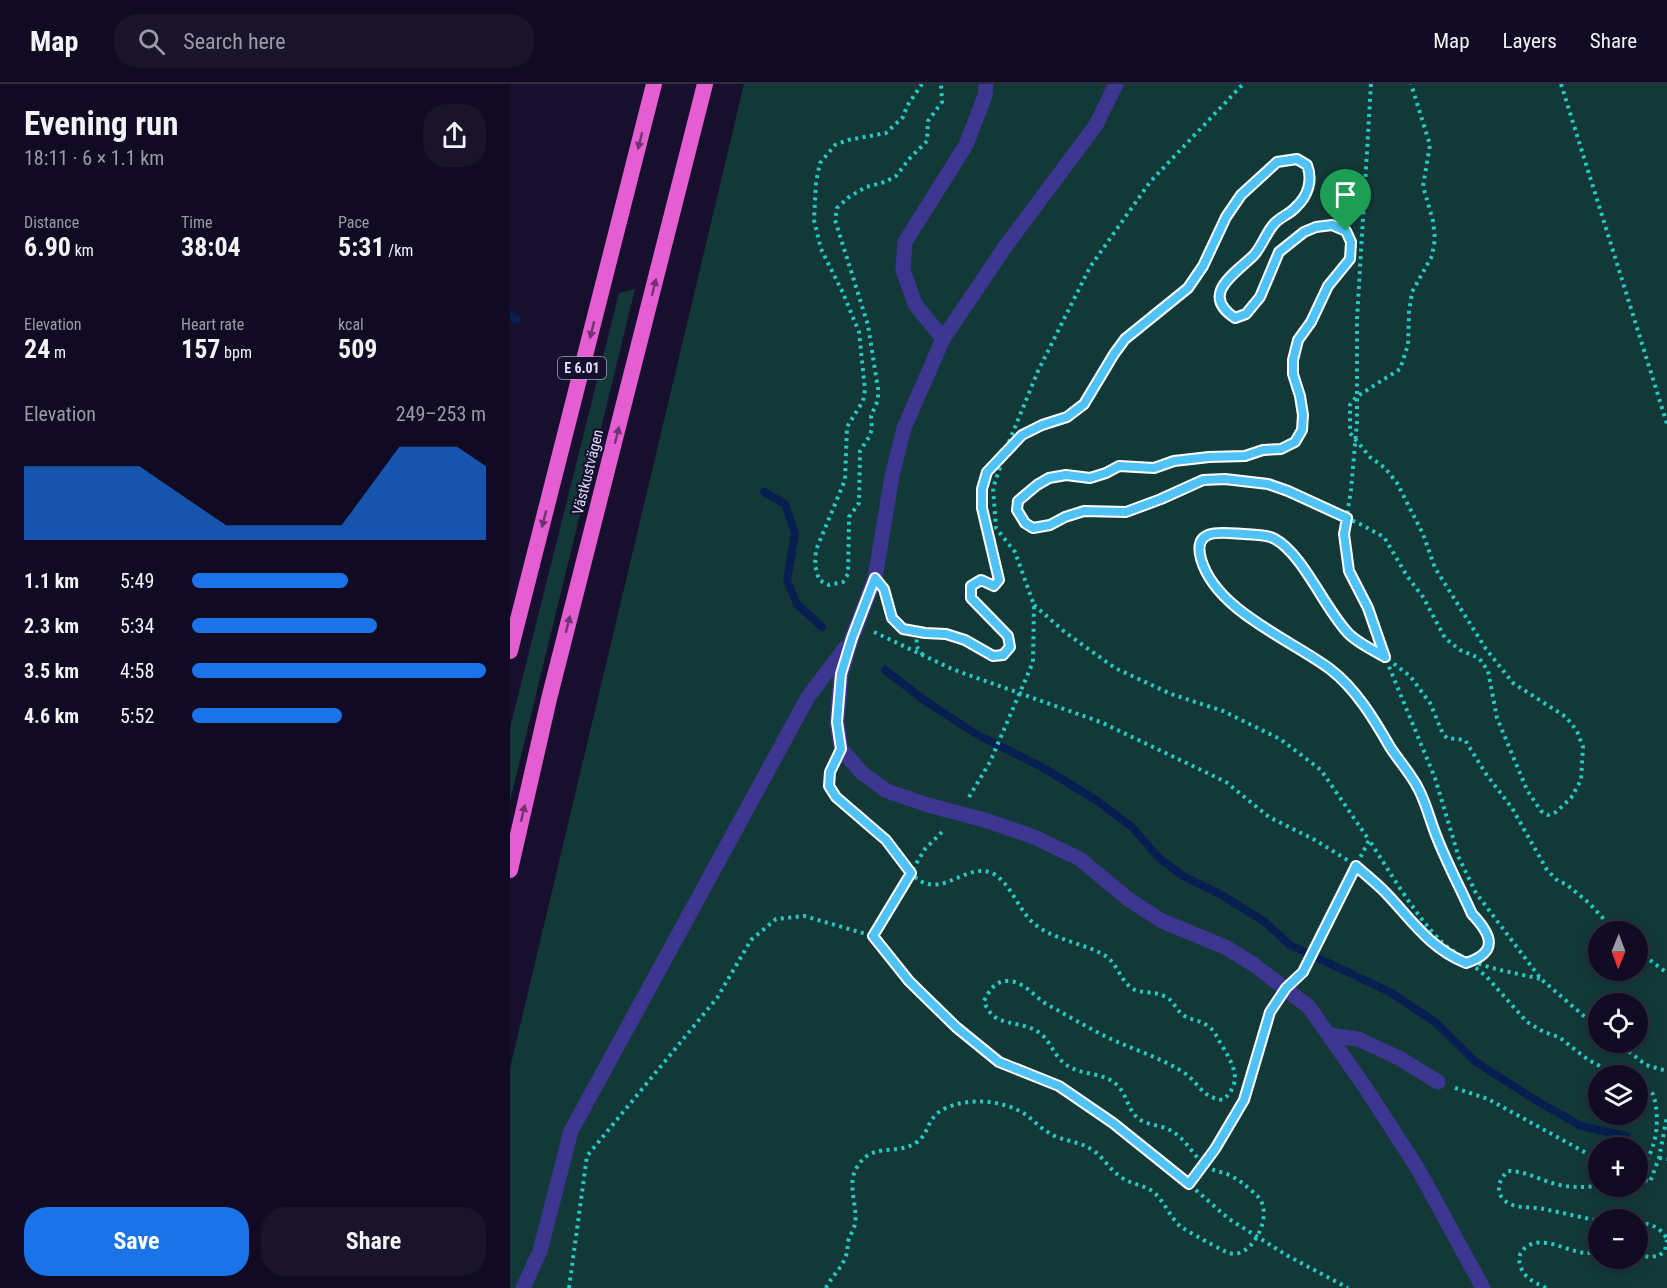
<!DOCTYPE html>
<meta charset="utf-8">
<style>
:root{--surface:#100b22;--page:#19142a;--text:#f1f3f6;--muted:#9c9ba5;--line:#302b40;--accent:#1a73e8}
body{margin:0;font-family:"Roboto Condensed",sans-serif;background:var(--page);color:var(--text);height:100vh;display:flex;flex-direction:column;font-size:22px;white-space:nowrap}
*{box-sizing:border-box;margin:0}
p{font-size:20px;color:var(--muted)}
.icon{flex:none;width:33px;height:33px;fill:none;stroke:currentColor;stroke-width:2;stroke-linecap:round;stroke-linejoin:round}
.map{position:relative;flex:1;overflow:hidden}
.side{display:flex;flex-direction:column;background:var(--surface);width:510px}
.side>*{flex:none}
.needle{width:39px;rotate:181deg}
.fabs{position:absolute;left:1078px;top:837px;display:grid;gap:12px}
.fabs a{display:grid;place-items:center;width:60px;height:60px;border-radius:50%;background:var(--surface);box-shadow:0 3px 15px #0003,0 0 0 2px var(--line);font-size:30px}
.pin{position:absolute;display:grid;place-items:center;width:51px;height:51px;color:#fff;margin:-62px -26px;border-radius:50% 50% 50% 0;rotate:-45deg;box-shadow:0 0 6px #0007}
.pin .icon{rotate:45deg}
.round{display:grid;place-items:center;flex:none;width:63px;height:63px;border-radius:24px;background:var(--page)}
.overview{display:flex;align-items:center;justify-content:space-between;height:102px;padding:0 24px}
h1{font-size:33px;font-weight:700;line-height:45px}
.figures{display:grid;grid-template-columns:repeat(3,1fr);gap:9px;height:102px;padding:6px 24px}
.figures div{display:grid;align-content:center}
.figures b{font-size:26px;font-weight:700}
.figures small{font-size:16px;font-weight:400}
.figures p{font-size:16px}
.chart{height:168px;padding:12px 24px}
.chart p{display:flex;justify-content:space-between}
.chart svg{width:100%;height:108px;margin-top:6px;fill:var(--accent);opacity:.7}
.button{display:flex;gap:12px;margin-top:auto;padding:12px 24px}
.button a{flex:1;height:69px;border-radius:24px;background:var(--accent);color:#fff;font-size:24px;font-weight:700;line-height:69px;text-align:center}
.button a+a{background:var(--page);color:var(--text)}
ul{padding:0 24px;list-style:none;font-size:20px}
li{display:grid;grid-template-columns:96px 72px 1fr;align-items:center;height:45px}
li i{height:15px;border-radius:8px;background:var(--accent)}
header{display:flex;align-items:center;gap:36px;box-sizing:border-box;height:84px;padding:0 30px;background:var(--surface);border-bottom:2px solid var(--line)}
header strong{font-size:28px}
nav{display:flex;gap:33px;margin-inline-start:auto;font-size:21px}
.search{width:420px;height:54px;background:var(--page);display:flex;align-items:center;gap:15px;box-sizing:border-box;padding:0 21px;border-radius:24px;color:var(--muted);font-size:22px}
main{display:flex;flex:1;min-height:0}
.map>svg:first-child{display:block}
.green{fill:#123938;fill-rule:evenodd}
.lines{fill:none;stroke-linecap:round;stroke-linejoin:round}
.stream{stroke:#061f50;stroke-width:8}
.path{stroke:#26cac5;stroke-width:4;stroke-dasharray:3 4.5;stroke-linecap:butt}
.service{stroke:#3d3691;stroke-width:15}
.trunk{stroke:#e45dd1;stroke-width:16}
.oneway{fill:#733277}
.route-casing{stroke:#fff;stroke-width:12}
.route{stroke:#4fc3f7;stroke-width:8}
.labels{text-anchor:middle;stroke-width:4.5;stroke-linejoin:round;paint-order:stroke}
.shield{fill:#160f2e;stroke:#a49ec0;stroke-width:1.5}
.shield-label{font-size:14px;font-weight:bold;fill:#e1dcff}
.street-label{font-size:15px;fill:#e1dcff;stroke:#160f2e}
</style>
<header>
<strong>Map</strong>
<div class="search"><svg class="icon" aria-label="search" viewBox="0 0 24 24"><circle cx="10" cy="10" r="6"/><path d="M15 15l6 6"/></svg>Search here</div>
<nav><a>Map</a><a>Layers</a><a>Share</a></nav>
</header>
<main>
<section class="side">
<div class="overview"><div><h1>Evening run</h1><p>18:11 · 6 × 1.1 km</p></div><a class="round"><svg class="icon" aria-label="share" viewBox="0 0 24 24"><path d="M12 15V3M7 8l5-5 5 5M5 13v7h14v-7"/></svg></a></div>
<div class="figures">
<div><p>Distance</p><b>6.90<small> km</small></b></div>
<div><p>Time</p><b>38:04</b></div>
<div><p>Pace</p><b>5:31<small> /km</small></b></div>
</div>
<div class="figures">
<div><p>Elevation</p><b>24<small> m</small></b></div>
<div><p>Heart rate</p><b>157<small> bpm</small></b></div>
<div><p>kcal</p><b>509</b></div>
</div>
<div class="chart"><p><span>Elevation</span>249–253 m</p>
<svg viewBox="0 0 160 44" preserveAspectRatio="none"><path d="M0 44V14L10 14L20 14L30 14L40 14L50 22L60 30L70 38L80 38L90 38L100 38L110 38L120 22L130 6L140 6L150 6L160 14V44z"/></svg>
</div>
<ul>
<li><b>1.1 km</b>5:49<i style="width:53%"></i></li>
<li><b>2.3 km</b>5:34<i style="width:63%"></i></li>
<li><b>3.5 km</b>4:58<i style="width:100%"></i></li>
<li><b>4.6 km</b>5:52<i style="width:51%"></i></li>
</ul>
<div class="button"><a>Save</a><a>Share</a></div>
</section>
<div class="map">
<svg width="1157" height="1204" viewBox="0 0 1157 1204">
<rect width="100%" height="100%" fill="#160f2e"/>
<!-- green -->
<g class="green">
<path d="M234,0H1157V1204H0V984ZM1089,848H1128V886H1089ZM1089,920H1128V958H1089ZM1089,992H1128V1030H1089ZM1089,1064H1128V1102H1089ZM1089,1136H1128V1174H1089Z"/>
<path d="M125,205L0,717V644L109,209Z"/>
</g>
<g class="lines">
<!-- stream -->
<g class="stream">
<path d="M0,231L7,236"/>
<path d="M254,408L275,420L285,449L277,497L287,520L312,543"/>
<path d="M375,586L414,616L466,650L532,683L586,716L622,743L648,773L673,792L710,810L755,838L780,861L880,908L925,938L966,978L1027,1017L1071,1042L1116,1052"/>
</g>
<!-- path -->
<g class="path">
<path d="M412,0L397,22L393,33L376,49L338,56L325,61L310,79L306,98L304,136L311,165L333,209L349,248L355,306L353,317L337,343L335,396L306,466L305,481L309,496L319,501L333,498L338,490L339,441V433L349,419L350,367L359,353L362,345L361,332L368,316V305L358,241L325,136L327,124L339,113L356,103L375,98L386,92L400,74L417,57L418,37L432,18L431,0"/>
<path d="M861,0L847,235V338L841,406L834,450L839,487L858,524L875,573L925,694L949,774L966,809L1031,895L1089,945"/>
<path d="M1051,0L1157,340"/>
<path d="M496,365L528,287L580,183L640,98L733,0"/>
<path d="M377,517L382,534L393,545L415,549L436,550L455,556L483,572L493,571L500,563L498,552L461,514V502L471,497L484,502L489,496L472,424V405L477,388L512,351L532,341L557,333L574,320L604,270L615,255L678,204L693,182L715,133L731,111L767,78L787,75L797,81C803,96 798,112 786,123C780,130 770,133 764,140C756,149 752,162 744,171C725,190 689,210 725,235L736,230L750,212L769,167L794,148L805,143L822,141L836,147L841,158L840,175L818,202L801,238L788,256L783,276V290L790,312L793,331L792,346L785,358L771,365L753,366L735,372L699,373L664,377L644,384L609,382L596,389L580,394L556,391L539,394L527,401L508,417L507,426L515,439L523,444L540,441L555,433L574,427L616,428L651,415L693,396L715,395L758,400L779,407L813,424L850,440L874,453L897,492L913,513L935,554L950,566L969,574L978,587L987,634L1017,706L1031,727L1038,731L1046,728L1061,714L1071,696L1073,663L1067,647L1056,633L1003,599L976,565L925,484L913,450L887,399L875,384L860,373L840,349V321L846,313L890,285L898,261L899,228L902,208L922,172L925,155L923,137L913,102L920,61L901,0"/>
<path d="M524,521L556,549L605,584L661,610L713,627L770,655L811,686L859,756"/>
<path d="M364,548L442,585L593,639L716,698L759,733L805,756L847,782L874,807L915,851L937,871L966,884L976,892L1017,938L1034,948L1049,953L1077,975L1108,992"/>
<path d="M413,571L406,562L407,554L415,550"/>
<path d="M459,713L480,678L523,578L524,521L505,468L486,444L483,404L494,372"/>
<path d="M363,852L399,897L446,943L489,978L549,1002L603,1039L679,1100"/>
<path d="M1128,867L1157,889"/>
<path d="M956,879C989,868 982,851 961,830L907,701L885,672L859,627L836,599L820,585L755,544L722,518L705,501L691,474L690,465L694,453L704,448H710L752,451L768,457L784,474L840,551L875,573L900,592L920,619L933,650L937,654L955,656L976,690L1002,724L1037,786L1048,797L1056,800L1079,819L1106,848"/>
<path d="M788,892L793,888L859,756C879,786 915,849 943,867C968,884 1002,888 1031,895"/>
<path d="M765,921L760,928L744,975L734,1016L705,1065L679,1100L719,1135L778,1172L838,1204"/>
<path d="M1107,958L1136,981L1157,987"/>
<path d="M1128,1002L1143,1010C1151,1034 1147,1069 1128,1087"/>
<path d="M945,1004L978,1015L1089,1076"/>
<path d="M1149,1074L1157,1075"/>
<path d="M1128,1093L1140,1098L1149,1074L1157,1032"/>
<path d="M1089,1102C1076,1103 1063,1104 1050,1101C1031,1097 1017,1087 998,1087C984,1100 986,1117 1006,1122C1015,1124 1025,1123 1034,1125C1052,1129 1071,1133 1089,1137"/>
<path d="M1128,1139C1141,1139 1151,1144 1157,1155"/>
<path d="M1128,1171L1139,1173L1149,1172L1155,1166L1157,1156"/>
<path d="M59,1204L77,1072L207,914L241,856L266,835L294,832L363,852L415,765L435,745"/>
<path d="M316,1204C321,1193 331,1185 335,1174C338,1168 337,1161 339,1154C341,1150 344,1145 345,1140C348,1123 337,1101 346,1085C361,1056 386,1073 407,1058C420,1049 416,1033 436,1024C461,1013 495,1016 518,1032C527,1040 535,1048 547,1053C560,1058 571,1058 584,1067C595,1075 601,1088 614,1095C622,1100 633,1101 642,1107C654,1116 659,1132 670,1142C673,1145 715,1168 719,1169C740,1175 758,1140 753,1123C752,1116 747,1111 742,1107C735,1101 729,1096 721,1092C712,1087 702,1088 694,1080C681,1069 675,1053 658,1045C649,1041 637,1041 629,1035C618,1027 617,1011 608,1002C593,986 568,993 553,978C544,971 540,957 531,950C511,934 483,946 474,917C479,907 485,897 497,897C516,897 525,915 540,922C560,933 580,945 601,955C625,966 651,974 673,988C690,999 690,1013 713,1016C734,997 723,980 711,960C707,953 704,946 698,942C690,936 680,936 673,931C665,925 664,916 654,912C645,907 633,910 623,905C610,897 607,878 594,871C573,859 548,857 527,842C509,829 503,802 484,790C462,778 440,805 418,800C397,795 388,768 375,754C358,737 333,726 321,705C317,698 319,691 322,683"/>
<path d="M1036,1204C1024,1198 1013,1194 1010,1180C1008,1173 1010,1168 1016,1163C1032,1151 1057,1167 1075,1169C1079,1169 1084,1169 1089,1169"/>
</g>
<!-- service -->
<g class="service">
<path d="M606,0L586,41L495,163L433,255L394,344L382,392L365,494L342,554L331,590L327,638L331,665L352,689L377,707L418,721L478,737L524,753L570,775L618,815L652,837L715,863L743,880L799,923L855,1003L908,1085L973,1204"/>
<path d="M433,255L405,220L393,186L395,158L456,61L475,12L476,0"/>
<path d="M819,951L848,955L889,974L928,998"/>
<path d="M13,1204L30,1167L61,1047L298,613L335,564"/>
</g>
<!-- trunk -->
<g class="trunk">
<path d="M0,567L144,0"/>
<path d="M0,786L39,615L195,0"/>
</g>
</g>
<!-- one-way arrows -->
<defs><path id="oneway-solid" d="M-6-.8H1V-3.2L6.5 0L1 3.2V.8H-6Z" transform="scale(1.5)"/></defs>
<g class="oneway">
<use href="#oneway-solid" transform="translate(130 57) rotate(104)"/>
<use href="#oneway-solid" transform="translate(144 203) rotate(-76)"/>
<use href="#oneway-solid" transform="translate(82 246) rotate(104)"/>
<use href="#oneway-solid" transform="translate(107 351) rotate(-76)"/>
<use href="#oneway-solid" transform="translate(34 435) rotate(104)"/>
<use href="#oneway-solid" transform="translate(58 540) rotate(-76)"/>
<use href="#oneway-solid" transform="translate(13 729) rotate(-77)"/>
</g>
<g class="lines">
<!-- route casing -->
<g class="route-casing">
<path id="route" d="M787,75L797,81C803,96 798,112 786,123C780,130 770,133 764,140C756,149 752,162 744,171C725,190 689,210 725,234L736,230L750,213L769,168L794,148L806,143L822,141L836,147L841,158L840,175L818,202L801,238L788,256L783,276V290L790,312L793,331L792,346L785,358L771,365L753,366L735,372L699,373L664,377L644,384L609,382L596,389L580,394L556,391L539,394L527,401L508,417L507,426L515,439L523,444L540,441L555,433L574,427L616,428L651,415L693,396L715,395L758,400L778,407L837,434L834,450L839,487L858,524L875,573C863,566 850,560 840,551C816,528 794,471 765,455C756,450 744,451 734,450C714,449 682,442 691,475C706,527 780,555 820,585C846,605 864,635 880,663C889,677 901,690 908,704C915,717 918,729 923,743C933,772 949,801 962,830C982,851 989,868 956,879C918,863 902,836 875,808C866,799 856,791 846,782L793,888L776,904L760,928L734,1016L705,1065L679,1100L603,1039L549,1002L489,978L446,943L399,897L363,852L401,789L376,756L326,713L319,702L320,688L331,665L327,638L331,590L342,554L365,494L374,505L382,534L393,545L415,549L436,550L455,556L483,572L493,571L500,563L498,552L461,514V502L471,496L484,502L489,496L472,424V405L477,388L512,351L532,341L557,333L574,320L604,270L615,255L678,204L693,182L716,133L731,111L767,78Z"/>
</g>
<!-- route -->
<use href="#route" class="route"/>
</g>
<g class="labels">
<!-- shield labels -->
<rect class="shield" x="48" y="273" width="48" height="22" rx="4.5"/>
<g class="shield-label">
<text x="72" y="289">E 6.01</text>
</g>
<!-- street labels -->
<g class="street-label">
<text transform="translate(78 388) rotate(-76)" y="5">Västkustvägen</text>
</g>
</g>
</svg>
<div class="fabs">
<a><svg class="needle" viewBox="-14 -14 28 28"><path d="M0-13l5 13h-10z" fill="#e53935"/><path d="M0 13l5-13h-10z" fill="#9c9ba5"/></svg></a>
<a><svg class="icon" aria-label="locate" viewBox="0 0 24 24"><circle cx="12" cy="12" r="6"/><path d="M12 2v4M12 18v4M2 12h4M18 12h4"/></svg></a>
<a><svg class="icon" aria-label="layers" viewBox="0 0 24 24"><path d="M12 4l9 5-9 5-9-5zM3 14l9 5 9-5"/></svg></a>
<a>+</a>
<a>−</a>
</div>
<div class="pin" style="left:836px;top:147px;background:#1e9e55"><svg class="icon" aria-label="arrive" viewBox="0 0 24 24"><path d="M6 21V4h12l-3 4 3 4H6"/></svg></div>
</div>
</main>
